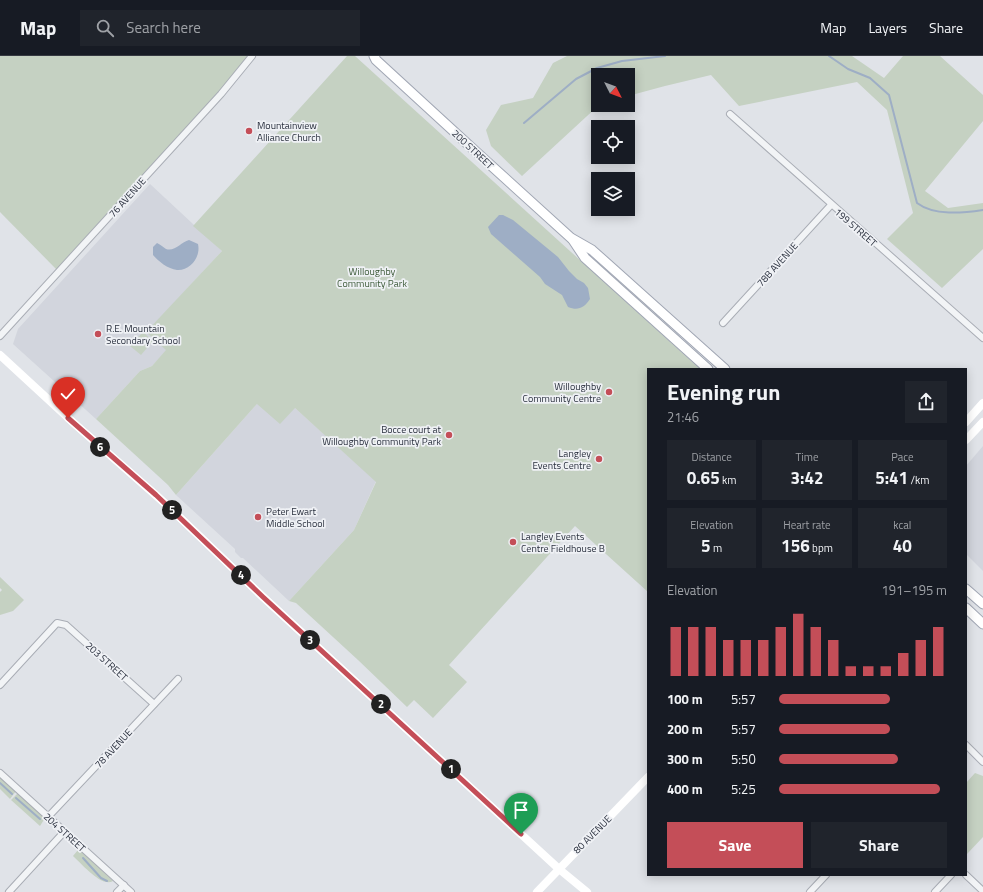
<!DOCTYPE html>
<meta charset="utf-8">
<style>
:root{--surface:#171b24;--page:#20242c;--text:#f1f3f6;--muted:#9ea1a6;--line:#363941;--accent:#c44e58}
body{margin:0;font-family:"Titillium Web",sans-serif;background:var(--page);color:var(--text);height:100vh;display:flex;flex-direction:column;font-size:15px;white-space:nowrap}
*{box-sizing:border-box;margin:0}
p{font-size:13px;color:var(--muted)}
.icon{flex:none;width:22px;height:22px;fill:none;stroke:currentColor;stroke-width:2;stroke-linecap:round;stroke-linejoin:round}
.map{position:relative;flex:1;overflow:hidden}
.drawer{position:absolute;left:647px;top:312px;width:320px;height:508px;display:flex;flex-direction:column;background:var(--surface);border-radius:0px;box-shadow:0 2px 10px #0003}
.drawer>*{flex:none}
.needle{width:26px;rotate:132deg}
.tools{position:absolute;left:591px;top:12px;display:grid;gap:8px}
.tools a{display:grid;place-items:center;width:44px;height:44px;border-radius:0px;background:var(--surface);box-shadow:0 2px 10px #0003;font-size:20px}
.pin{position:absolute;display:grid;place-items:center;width:34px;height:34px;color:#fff;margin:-41px -17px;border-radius:50% 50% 50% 0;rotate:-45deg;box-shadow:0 0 4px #0007}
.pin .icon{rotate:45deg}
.km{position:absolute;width:20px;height:20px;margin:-10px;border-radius:50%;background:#222;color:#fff;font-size:11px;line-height:20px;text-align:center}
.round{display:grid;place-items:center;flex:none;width:42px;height:42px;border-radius:0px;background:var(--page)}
.headline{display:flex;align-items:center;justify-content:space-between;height:68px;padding:0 20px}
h1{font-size:22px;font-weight:700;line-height:30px}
.figures{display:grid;grid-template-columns:repeat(3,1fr);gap:6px;height:68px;padding:4px 20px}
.figures div{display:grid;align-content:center;border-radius:0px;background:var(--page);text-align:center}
.figures b{font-size:17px;font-weight:700}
.figures small{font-size:11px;font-weight:400}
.figures p{font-size:11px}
.chart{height:112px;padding:8px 20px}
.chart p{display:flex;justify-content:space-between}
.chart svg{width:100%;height:72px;margin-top:4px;stroke:var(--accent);stroke-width:6}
.action{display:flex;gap:8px;margin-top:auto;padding:8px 20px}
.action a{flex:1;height:46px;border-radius:0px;background:var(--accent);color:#fff;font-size:16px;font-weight:700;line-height:46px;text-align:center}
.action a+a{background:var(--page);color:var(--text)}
ul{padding:0 20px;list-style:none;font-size:13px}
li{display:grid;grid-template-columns:64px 48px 1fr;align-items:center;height:30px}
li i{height:10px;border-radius:5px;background:var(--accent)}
header{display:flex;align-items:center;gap:24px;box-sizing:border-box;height:56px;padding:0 20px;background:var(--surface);border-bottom:1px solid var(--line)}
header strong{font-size:19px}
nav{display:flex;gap:22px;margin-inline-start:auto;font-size:14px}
.search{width:280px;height:36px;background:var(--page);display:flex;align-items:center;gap:10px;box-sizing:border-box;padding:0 14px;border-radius:0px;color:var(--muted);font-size:15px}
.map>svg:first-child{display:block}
.built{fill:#d2d5dd}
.green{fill:#c5d1c2}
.water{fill:#9eaec5}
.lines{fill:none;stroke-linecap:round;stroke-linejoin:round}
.stream{stroke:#9eaec5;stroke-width:2}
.street-casing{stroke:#a9adb5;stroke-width:8}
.primary-casing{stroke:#a0a6b3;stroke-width:11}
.street{stroke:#f2f4f6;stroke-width:6}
.secondary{stroke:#fff;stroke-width:8}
.primary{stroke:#fff;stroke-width:9}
.route-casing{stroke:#fff;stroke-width:8}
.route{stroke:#c44e58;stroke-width:5}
.poi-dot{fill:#c44e58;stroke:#eff1f5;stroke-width:1.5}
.labels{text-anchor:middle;stroke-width:3.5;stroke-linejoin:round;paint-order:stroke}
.poi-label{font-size:10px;fill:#2a303e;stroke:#eff1f5;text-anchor:start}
.street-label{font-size:10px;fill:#2a303e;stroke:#eff1f5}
.park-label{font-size:10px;fill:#3c5938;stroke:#eff1f5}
</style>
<header>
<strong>Map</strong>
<div class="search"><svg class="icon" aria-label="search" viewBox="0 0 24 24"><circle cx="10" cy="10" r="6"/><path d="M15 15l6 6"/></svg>Search here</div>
<nav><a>Map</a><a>Layers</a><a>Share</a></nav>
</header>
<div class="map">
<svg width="983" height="836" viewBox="0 0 983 836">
<rect width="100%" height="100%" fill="#e0e3e8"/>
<!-- built -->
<g class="built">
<path d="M150,128L222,195L147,276L167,294L152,310L140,315L96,363L13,288L18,273Z"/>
<path d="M257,348L295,352L376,425L354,474L289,545L243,502H241L235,496V493L176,439Z"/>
<path d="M983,390V515L966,498V410Z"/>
</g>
<!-- green -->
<g class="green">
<path d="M0,0H248L219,35L57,214L0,156Z"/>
<path d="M347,0H355L700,313H648V536L575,470L449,609L467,626L433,662L414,644L407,651L358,604L296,547L289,545L354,474L376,426L295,352L280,368L257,348L176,439L168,429L96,363L140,315L152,310L166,294L146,276L222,195L193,170Z"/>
<path d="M567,0H852L884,22L903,0H940L983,39V65L925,135L948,152L983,147V193L942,232L887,183L913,157L887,54L857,26L739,50L711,19L665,30L628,40V19H598L599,49L522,120L491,90L486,74L501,49L533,42L553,7Z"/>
<path d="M143,276L153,285L141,299L130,290Z"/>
<path d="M0,521L24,544L13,555L0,559V536L2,534L0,532Z"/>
<path d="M975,717L983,720V781L967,798L966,797V727Z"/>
<path d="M0,721L16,735L10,743L0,733Z"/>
<path d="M18,737L45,762L40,770L11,744Z"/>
<path d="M78,794H80L113,825C102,832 82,808 73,800Z"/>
</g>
<!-- water -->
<g class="water">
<path d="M499,159H503L513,164L558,201L569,215L577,223L584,227L588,232L590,243C584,252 578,255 568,251L562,239L545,228L540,221L491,178L488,171Z"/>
<path d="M189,184L198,188C201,201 190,215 177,214C168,213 158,205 153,199V191L157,187C161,189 163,191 166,193C175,196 181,186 189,184Z"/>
</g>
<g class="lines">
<!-- stream -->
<g class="stream">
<path d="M829,0L848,13L870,22L889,39L917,147C934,160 963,157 983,154"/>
<path d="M524,67L576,23L597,12L622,5L665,0"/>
<path d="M0,727L12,738"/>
<path d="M16,742L40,763"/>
<path d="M83,802L101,822L107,825"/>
</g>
<!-- street casing -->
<g class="street-casing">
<g id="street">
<path d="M730,58L983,282"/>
<path d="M723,267L831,149"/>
<path d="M0,280L221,38L252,0"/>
<path d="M0,629L57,567L66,569L154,648"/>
<path d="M966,689L983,706"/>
<path d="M0,717L131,836"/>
<path d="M48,761L178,623"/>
<path d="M966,819L983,835"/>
<path d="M9,836L64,776"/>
<path d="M117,836L124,829"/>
<path d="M810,836L826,819"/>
<path d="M935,836L951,819"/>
</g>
</g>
<!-- primary casing -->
<g class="primary-casing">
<g id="primary">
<path d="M374,0L376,4L485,104L571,182L592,194L725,313"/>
<path d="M573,184L585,202L708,313"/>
<path d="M966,533L983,548"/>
<path d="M966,552L983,568"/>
</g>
</g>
<!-- street -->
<use href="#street" class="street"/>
<!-- secondary -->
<g class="secondary">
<path d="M0,299L77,370L169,451L263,541L559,813L587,836"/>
<path d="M966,366L983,347"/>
<path d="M966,384L983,366"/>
<path d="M537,836L648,721"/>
</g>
<!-- primary -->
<use href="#primary" class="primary"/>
</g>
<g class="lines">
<!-- route casing -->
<g class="route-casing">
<path id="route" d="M68,362L156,439L263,541L521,778"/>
</g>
<!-- route -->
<use href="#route" class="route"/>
</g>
<!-- markers -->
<g class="poi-dot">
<circle cx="249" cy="75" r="4"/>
<circle cx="98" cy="278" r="4"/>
<circle cx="609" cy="336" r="4"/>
<circle cx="449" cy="379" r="4"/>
<circle cx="599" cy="403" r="4"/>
<circle cx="258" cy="461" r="4"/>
<circle cx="513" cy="486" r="4"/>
</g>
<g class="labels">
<!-- poi labels -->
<g class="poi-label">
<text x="257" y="73">Mountainview<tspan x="257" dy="12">Alliance Church</tspan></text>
<text x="106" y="276">R.E. Mountain<tspan x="106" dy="12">Secondary School</tspan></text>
<text x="601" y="334" text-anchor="end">Willoughby<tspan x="601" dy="12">Community Centre</tspan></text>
<text x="441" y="377" text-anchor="end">Bocce court at<tspan x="441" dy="12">Willoughby Community Park</tspan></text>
<text x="591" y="401" text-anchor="end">Langley<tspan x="591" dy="12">Events Centre</tspan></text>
<text x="266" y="459">Peter Ewart<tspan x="266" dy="12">Middle School</tspan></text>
<text x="521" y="484">Langley Events<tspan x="521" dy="12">Centre Fieldhouse B</tspan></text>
</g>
<!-- street labels -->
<g class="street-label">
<text transform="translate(473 93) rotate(43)" y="4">200 STREET</text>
<text transform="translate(127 141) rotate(-48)" y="4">76 AVENUE</text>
<text transform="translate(856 171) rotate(41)" y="4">199 STREET</text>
<text transform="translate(777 208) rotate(-48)" y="4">78B AVENUE</text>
<text transform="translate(107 605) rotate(42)" y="4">203 STREET</text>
<text transform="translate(113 692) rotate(-47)" y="4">78 AVENUE</text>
<text transform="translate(65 776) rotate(42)" y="4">204 STREET</text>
<text transform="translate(592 778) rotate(-45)" y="4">80 AVENUE</text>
</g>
<!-- park labels -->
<g class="park-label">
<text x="372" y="219">Willoughby<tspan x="372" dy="12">Community Park</tspan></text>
</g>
</g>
</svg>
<div class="tools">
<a><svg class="needle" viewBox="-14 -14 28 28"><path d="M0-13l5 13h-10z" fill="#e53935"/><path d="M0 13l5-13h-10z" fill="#9ea1a6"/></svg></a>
<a><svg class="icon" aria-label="locate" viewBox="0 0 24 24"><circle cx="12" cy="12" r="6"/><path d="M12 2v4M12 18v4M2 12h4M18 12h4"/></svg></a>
<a><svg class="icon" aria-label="layers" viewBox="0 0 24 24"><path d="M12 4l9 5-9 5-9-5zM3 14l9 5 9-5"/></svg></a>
</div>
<div class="pin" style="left:521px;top:778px;background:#1e9e55"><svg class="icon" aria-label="arrive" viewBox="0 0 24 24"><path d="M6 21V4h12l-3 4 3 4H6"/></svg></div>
<div class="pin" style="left:68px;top:362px;background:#d93025"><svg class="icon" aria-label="check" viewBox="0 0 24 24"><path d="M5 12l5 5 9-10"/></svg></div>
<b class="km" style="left:451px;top:713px">1</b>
<b class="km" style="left:381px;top:648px">2</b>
<b class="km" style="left:310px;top:584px">3</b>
<b class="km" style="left:241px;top:519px">4</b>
<b class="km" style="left:172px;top:454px">5</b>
<b class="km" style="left:100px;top:391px">6</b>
<section class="drawer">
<div class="headline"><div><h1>Evening run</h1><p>21:46</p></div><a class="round"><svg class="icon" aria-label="share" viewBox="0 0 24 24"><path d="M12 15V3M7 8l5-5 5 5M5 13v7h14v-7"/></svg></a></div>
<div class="figures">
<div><p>Distance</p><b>0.65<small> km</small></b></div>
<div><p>Time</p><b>3:42</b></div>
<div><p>Pace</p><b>5:41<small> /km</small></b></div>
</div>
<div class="figures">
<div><p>Elevation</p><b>5<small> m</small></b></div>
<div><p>Heart rate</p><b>156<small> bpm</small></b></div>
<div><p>kcal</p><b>40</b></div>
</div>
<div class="chart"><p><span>Elevation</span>191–195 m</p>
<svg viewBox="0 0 160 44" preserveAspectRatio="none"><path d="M5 44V14M15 44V14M25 44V14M35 44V22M45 44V22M55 44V22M65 44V14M75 44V6M85 44V14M95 44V22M105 44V38M115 44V38M125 44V38M135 44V30M145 44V22M155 44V14"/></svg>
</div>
<ul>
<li><b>100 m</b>5:57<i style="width:66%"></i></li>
<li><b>200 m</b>5:57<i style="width:66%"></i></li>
<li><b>300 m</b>5:50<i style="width:71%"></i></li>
<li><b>400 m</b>5:25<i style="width:96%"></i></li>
</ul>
<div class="action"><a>Save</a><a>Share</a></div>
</section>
</div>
